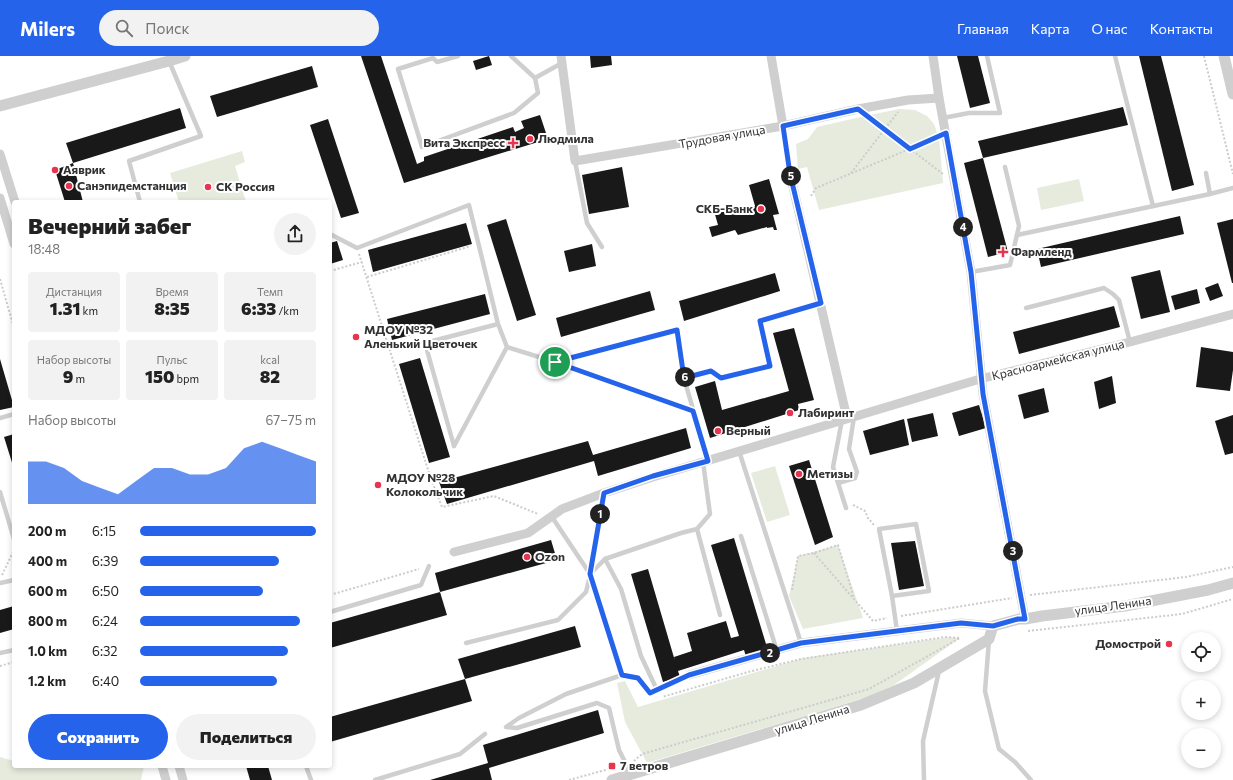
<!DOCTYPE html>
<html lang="ru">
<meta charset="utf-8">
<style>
:root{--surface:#fff;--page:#f2f2f2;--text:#222;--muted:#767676;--accent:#2563eb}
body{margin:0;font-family:Commissioner,sans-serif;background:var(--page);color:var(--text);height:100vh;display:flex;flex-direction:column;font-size:15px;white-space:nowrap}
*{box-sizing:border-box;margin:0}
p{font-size:13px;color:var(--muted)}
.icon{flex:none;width:22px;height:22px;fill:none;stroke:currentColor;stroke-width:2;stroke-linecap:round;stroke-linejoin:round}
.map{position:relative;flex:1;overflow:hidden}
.sheet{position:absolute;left:12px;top:144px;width:320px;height:568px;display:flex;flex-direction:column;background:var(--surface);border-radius:4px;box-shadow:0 2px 6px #0003}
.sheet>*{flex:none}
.tools{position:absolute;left:1181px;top:576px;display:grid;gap:8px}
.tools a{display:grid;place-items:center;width:40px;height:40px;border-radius:50%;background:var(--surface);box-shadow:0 2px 6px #0003;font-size:20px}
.pin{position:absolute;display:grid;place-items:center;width:34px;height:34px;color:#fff;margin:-17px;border:2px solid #fff;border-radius:50%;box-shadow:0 1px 4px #0007}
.km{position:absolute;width:20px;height:20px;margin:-10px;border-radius:50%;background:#222;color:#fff;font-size:11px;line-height:20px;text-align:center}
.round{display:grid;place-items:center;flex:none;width:42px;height:42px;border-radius:21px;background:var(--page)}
.overview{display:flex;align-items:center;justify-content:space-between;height:68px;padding:0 16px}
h1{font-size:22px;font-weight:800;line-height:30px}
.stats{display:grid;grid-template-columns:repeat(3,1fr);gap:6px;height:68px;padding:4px 16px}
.stats div{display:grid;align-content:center;border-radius:4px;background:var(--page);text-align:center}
.stats b{font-size:17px;font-weight:800}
.stats small{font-size:11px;font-weight:400}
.stats p{font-size:11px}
.chart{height:112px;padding:8px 16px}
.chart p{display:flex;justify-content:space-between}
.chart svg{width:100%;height:72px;margin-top:4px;fill:var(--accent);opacity:.7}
.primary-button{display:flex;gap:8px;margin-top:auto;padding:8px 16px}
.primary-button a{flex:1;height:46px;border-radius:24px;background:var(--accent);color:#fff;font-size:16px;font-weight:800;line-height:46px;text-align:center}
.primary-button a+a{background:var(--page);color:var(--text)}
ul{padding:0 16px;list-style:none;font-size:13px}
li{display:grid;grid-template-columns:64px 48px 1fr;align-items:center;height:30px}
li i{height:10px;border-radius:5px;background:var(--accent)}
header{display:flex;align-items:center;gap:24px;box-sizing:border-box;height:56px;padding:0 20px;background:var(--accent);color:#fff}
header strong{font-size:19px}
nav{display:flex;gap:22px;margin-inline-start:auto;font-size:14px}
.search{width:280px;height:36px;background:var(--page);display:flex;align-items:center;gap:10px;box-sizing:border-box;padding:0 14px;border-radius:22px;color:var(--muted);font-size:15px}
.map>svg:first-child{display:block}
.green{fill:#e6ebde}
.building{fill:#191919}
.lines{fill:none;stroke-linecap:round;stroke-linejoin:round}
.path{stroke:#ccc;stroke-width:2;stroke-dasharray:2 2;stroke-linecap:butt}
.service{stroke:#cfcfcf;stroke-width:4.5}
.minor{stroke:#cfcfcf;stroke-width:9}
.tertiary{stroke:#cfcfcf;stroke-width:11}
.route-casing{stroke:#fff;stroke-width:8}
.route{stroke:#2563eb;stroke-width:5}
.poi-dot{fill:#e8354f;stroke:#fff;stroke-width:1.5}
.labels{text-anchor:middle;stroke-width:4;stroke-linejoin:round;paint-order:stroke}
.street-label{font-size:12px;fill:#323232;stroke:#fff}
.poi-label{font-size:12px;font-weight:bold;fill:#323232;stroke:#fff;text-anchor:start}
</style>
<header>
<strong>Milers</strong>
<div class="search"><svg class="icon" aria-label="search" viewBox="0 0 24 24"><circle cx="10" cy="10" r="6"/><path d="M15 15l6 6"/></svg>Поиск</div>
<nav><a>Главная</a><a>Карта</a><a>О нас</a><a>Контакты</a></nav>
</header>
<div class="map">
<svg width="1233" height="724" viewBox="0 0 1233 724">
<rect width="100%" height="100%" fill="#fff"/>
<!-- green -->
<g class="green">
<path d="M899,53L915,54L927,60L934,68L939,82L943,127L819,154L807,111L798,113L796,88L808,83L817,71L865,60Z"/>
<path d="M242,95L245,106L235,110L246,146H179L170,117Z"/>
<path d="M1079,123L1084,145L1041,154L1037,132Z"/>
<path d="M775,410L790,459L767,466L751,417Z"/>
<path d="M838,489L863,562L803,573L789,540L798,500Z"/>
<path d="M950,581L960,582L894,629L868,641L647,707L625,666L617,627L625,625L638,651L804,602Z"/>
<path d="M0,701L14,705V710H144L141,724H0Z"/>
</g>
<!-- building -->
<g class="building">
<path d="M361,0H381L417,108L424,105V101L513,71L515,76L524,72L521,65L540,59L548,83L404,127Z"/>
<path d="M489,0L492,9L476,14L473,5Z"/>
<path d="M590,0H611L612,9L591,12Z"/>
<path d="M957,0H978L990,47L970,52Z"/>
<path d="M1139,0H1161L1194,129L1172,135Z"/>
<path d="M312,10L318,31L217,61L210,40Z"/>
<path d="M1123,51L1128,69L983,102L1008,196L988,201L964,107L983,102L978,85Z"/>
<path d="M180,52L186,72L73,107L83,146H65L55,114L73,107L66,87Z"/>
<path d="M328,63L359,157L341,162L310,69Z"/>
<path d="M622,111L629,151L589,158L582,119Z"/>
<path d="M769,123L779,158L773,159L777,174H774L773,171L767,172V171L738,179L735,174L712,181L709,171L718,169L714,155L728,150L730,157L755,150L749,129Z"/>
<path d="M1180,160L1184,178L1041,211L1037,193Z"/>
<path d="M506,163L536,259L517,265L487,169Z"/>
<path d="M1233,163V227H1232L1217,167Z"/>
<path d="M466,167L472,188L373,216L368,194Z"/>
<path d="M337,185L343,204L330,208V187Z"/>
<path d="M592,188L596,210L569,216L564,195Z"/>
<path d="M1160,214L1170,256L1141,263L1131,221Z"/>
<path d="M775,217L780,235L684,265L679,245Z"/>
<path d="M1218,227L1223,240L1210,245L1205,232Z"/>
<path d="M1197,233L1200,247L1175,254L1171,240Z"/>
<path d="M650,235L655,254L561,281L556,262Z"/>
<path d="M485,238L490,258L392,284L387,263Z"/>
<path d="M1114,250L1120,271L1019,298L1013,276Z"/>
<path d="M794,272L814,344L798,348L799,354L710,382L695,331L715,325L722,354L789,335L773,277Z"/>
<path d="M1201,291L1233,296V314L1230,335L1196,331Z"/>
<path d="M420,302L450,401L429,407L399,308Z"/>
<path d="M0,303L14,351L0,354Z"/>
<path d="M1112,320L1116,347L1099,353L1094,326Z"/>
<path d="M1044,332L1049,356L1024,363L1018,339Z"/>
<path d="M979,349L986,372L959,380L952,357Z"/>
<path d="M933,357L938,380L912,386L907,363Z"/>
<path d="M1233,359V397L1225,399L1215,365Z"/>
<path d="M904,363L909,389L870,399L863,375Z"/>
<path d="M686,372L691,392L598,420L594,405L447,448L439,426L588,385L593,399Z"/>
<path d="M14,378V413L4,381Z"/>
<path d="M809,404L833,481L815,489L789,410Z"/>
<path d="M734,482L769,598L747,604L744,594L678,615L680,621L663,626L631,518L648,513L675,605L674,601L692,595L687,577L726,565L731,582L739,580L711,489Z"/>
<path d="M551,484L557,504L440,536L435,517Z"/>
<path d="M915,485L924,530L899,534L891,487Z"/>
<path d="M440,536L447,559L330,592V567Z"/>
<path d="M14,550V573L0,577V554Z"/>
<path d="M575,570L581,591L465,623L458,603Z"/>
<path d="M465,623L472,645L330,686V661Z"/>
<path d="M598,654L604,677L489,712L492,724H430L488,707L483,689Z"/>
<path d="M246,710H268L272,724H250Z"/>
</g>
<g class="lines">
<!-- path -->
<g class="path">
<path d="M1204,0L1233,118"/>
<path d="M868,61L943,118"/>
<path d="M785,79L789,109"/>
<path d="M851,117L898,56"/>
<path d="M811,140L816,132L936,82"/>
<path d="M359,198L430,420L442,451L494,440L538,458"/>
<path d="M330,215L362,206"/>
<path d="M367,221L471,190"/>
<path d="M0,223L14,272"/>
<path d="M568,311L684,352"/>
<path d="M853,449L865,455L868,462L874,469"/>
<path d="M814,497L873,565L887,562"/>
<path d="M2,519L14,494"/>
<path d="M792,534L798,500L814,497L838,489L854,542"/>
<path d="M330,539L419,513"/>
<path d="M1030,539L1186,521L1233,511"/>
<path d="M901,560L1012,542"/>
<path d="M1028,575L1182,558L1233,543"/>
<path d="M0,610L14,606"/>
<path d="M634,705L642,698L869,633L960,582L945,581L801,603L748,616L662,641"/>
<path d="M569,724L609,713"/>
</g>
<!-- service -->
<g class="service">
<path d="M458,0L437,6L433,2L398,13L422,91L514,57L538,37L535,22"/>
<path d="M511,0L535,22L562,7"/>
<path d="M1115,0L1153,150"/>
<path d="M943,62L969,57H1000L987,0"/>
<path d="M575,105L587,167L602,191"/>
<path d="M1206,117L1210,138"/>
<path d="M140,146L129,105L201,80L169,5"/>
<path d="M330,178L357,192L469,149L498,268L507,291L555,306L677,275L684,322L708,405"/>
<path d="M1017,179L1210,138L1233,132"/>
<path d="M971,216L1010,209L1019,170L1005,111"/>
<path d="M1026,252L1104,232L1113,238L1119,244L1130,286"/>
<path d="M684,322L711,315L721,322L770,310L760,265L821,247"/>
<path d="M0,362L14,358"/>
<path d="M842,364L833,411L846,452"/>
<path d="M454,390L425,287L498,268"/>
<path d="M454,390L507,291"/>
<path d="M739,395L801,587"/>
<path d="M838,427L855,422L857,416L849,393L854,361"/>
<path d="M0,436L14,483"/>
<path d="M552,461L590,518L603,438"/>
<path d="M697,473L720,559"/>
<path d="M741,480L777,595"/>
<path d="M605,503L621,533L641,600L657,634"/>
<path d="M0,527L14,524"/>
<path d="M892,540L929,535L916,468L879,473L892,540L897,575"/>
<path d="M330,556L421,529L429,510"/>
<path d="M989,584L985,635L999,693L1015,706L1031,724"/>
<path d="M466,587L558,564L586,536L590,520"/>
<path d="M0,597L14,594"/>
<path d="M622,619L590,518L605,503L681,477L697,473L710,458L703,406"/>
<path d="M306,710L311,724"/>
<path d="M629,719L626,708L619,694L609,652L597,647L517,672L506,671L519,662L566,638L622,619L638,622L650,637L689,619"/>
<path d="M375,724L460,698L485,678"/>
<path d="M924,724L923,685L939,615"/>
</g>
<!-- minor -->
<g class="minor">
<path d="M561,0L575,105L783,70L858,53L908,44L939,42"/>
<path d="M771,0L783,70"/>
<path d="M933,0L939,42L971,216L983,338L1025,563"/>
<path d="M0,98L15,146"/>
<path d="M790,118L847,362"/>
<path d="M0,142L14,188"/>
<path d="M454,496L528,477L562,453L604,437L653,421L980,323L1130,286L1233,258"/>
<path d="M689,619L801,587L961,567L993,570"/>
<path d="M162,710L166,724"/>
<path d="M179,710L183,724"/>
</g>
<!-- tertiary -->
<g class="tertiary">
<path d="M1224,0L1233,38"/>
<path d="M0,50L169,5L185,0"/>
<path d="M612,724L861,649L914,627L989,583L993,570L1019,563H1025L1042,560L1125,550L1208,534L1233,527"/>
</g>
</g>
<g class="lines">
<!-- route casing -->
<g class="route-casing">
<path id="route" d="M858,53L910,93L946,77L971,216L983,338L1025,563H1018L993,570L961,567L801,587L689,619L650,637L638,622L622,619L590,518L604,437L653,420L708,405L693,355L555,306L677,274L684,322L711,315L721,322L770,310L760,265L821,247L790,118L783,70Z"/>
</g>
<!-- route -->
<use href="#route" class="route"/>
</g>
<!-- markers -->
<g class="poi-dot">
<circle cx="530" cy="83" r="4"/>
<path d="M511 81h4v4h4v4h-4v4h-4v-4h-4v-4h4z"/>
<circle cx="55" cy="114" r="4"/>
<circle cx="69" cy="130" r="4"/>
<circle cx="208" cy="131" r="4"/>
<circle cx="761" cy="153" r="4"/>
<path d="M1001 190h4v4h4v4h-4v4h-4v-4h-4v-4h4z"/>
<circle cx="356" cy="281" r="4"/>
<circle cx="790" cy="357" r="4"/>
<circle cx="718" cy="375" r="4"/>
<circle cx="799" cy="418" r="4"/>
<circle cx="378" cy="429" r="4"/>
<circle cx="527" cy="501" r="4"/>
<circle cx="1169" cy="588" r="4"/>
<rect x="608" y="706" width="8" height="8" rx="2"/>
</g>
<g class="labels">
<!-- street labels -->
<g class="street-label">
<text transform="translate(722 81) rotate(-10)" y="4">Трудовая улица</text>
<text transform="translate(1058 304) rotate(-14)" y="4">Красноармейская улица</text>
<text transform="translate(1113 550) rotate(-8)" y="4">улица Ленина</text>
<text transform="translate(812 664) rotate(-17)" y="4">улица Ленина</text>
</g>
<!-- poi labels -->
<g class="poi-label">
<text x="538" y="87">Людмила</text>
<text x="505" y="91" text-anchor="end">Вита Экспресс</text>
<text x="63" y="118">Аяврик</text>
<text x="77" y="134">Санэпидемстанция</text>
<text x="216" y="135">СК Россия</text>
<text x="753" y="157" text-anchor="end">СКБ-Банк</text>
<text x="1011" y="200">Фармленд</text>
<text x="364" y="278">МДОУ №32<tspan x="364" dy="14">Аленький Цветочек</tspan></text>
<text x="798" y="361">Лабиринт</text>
<text x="726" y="379">Верный</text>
<text x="807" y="422">Метизы</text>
<text x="386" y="426">МДОУ №28<tspan x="386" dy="14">Колокольчик</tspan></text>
<text x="535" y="505">Ozon</text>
<text x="1161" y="592" text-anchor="end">Домострой</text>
<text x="620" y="714">7 ветров</text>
</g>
</g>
</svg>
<div class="tools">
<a><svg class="icon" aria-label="locate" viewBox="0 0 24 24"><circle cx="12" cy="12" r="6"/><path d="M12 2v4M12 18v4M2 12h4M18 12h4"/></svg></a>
<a>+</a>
<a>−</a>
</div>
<div class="pin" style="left:555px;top:306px;background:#1e9e55"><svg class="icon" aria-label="arrive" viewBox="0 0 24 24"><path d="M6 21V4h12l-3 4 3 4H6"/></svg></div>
<b class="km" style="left:600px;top:458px">1</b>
<b class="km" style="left:770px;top:597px">2</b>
<b class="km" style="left:1013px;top:495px">3</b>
<b class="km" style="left:963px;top:171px">4</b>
<b class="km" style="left:791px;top:120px">5</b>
<b class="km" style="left:685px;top:321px">6</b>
<section class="sheet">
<div class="overview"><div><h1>Вечерний забег</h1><p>18:48</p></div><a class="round"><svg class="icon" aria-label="share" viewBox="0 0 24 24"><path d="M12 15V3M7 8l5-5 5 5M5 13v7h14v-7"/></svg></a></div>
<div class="stats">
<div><p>Дистанция</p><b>1.31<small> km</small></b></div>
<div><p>Время</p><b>8:35</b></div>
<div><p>Темп</p><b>6:33<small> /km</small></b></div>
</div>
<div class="stats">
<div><p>Набор высоты</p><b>9<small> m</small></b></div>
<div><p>Пульс</p><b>150<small> bpm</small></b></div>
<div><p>kcal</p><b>82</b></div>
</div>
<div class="chart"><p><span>Набор высоты</span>67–75 m</p>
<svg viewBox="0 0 160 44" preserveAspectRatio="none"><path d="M0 44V18L10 18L20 22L30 30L40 34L50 38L60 30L70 22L80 22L90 26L100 26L110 22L120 10L130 6L140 10L150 14L160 18V44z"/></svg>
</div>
<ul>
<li><b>200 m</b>6:15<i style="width:100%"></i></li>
<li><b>400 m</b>6:39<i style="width:79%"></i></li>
<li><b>600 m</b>6:50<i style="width:70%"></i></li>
<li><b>800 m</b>6:24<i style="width:91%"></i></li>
<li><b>1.0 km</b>6:32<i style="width:84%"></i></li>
<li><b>1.2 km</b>6:40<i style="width:78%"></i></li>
</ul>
<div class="primary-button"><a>Сохранить</a><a>Поделиться</a></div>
</section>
</div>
